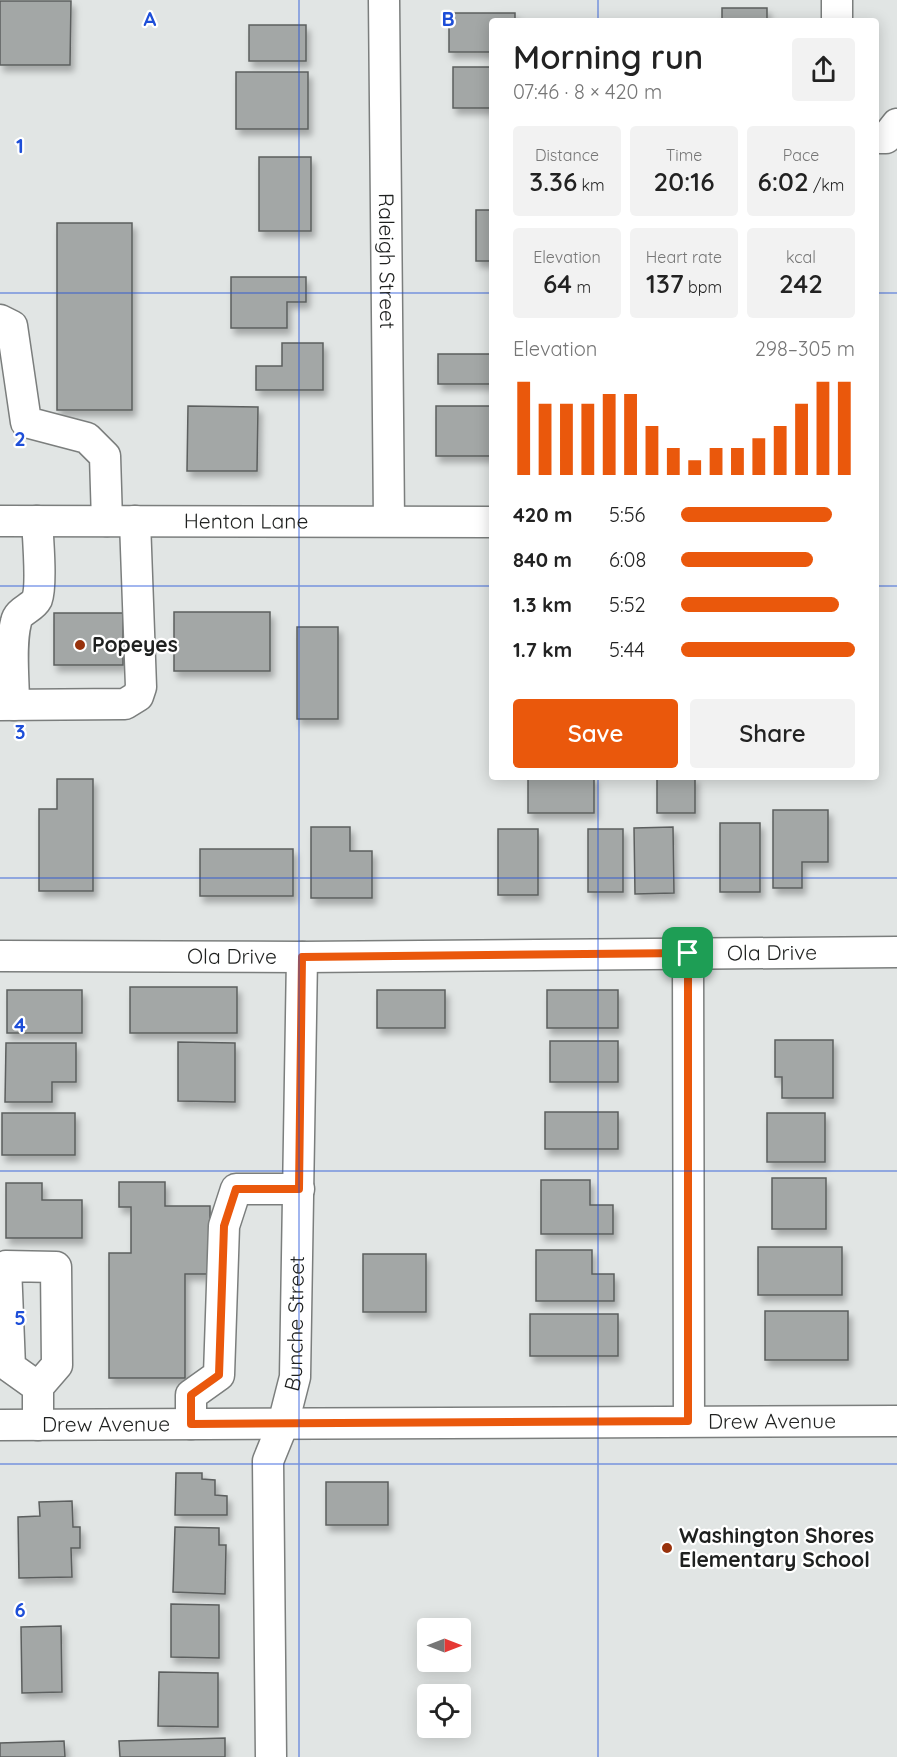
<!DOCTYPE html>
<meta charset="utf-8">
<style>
:root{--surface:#fff;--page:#f2f2f2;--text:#222;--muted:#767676;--accent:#ea580c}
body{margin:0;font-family:Quicksand,sans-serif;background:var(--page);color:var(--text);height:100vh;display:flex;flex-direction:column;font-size:22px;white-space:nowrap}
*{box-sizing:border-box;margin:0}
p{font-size:20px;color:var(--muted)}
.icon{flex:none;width:33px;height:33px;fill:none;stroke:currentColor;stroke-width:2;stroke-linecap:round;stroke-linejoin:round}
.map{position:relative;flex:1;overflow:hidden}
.drawer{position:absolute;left:489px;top:18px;width:390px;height:762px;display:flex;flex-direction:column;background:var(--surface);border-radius:6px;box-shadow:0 3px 15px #0003}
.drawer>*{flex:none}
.needle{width:39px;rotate:90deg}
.tools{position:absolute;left:417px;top:1618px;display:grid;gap:12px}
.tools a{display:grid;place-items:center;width:54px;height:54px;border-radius:6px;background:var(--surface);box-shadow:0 3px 15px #0003;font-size:30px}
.pin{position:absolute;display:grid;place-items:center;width:51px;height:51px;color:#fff;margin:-26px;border-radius:12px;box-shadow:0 3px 9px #0006}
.round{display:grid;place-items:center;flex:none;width:63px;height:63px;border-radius:6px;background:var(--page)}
.overview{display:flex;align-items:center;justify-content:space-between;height:102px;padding:0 24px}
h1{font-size:33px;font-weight:600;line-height:45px}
.figures{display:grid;grid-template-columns:repeat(3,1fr);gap:9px;height:102px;padding:6px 24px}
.figures div{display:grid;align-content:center;border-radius:6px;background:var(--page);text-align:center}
.figures b{font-size:26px;font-weight:600}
.figures small{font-size:16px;font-weight:400}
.figures p{font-size:16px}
.chart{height:168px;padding:12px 24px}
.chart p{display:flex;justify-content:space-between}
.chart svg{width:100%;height:108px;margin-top:6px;stroke:var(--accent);stroke-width:6}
.cta{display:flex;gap:12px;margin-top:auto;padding:12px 24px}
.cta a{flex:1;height:69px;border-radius:6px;background:var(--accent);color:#fff;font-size:24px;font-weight:600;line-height:69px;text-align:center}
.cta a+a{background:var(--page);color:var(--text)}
ul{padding:0 24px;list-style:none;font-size:20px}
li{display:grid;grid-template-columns:96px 72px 1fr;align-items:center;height:45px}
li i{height:15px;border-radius:8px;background:var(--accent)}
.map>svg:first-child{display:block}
.building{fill:#a3a7a6;stroke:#5c5f5e;stroke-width:1.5;filter:url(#shadow)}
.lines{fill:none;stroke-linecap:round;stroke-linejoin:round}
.minor-casing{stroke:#7b7e7d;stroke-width:33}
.minor{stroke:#fff;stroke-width:30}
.route-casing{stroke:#fff;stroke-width:12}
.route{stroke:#ea580c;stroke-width:8}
.grid{fill:none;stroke:#1d4ed8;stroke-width:1.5;stroke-opacity:0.55}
.poi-dot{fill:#98320c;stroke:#fff;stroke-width:2}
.labels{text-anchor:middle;stroke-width:4.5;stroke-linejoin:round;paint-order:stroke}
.street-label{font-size:21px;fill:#1e201f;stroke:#fff}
.poi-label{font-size:21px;font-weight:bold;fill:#1e201f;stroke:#fff;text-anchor:start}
.grid-label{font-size:20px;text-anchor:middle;font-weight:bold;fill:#1d4ed8;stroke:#fff;stroke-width:4.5;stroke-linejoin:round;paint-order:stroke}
</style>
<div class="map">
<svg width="897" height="1757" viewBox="0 0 897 1757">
<defs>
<filter id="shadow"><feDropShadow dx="3.5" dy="6" stdDeviation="3" flood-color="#0004"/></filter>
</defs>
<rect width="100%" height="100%" fill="#e1e5e4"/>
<!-- building -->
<g class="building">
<path d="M0,1H71L70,65H0Z"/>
<rect x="722" y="8" width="45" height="13"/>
<path d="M449,13H515V21H492V52H449Z"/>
<rect x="249" y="25" width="57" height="36"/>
<rect x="453" y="67" width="39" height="41"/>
<rect x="236" y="72" width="72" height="57"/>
<rect x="259" y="157" width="52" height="74"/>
<rect x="476" y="210" width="16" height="51"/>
<rect x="57" y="223" width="75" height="187"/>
<path d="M231,277H306V302H287V328H231Z"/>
<path d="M282,343H323V390H256V366H282Z"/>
<rect x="438" y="354" width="54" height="30"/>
<path d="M188,406L258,407L257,471H187Z"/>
<rect x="436" y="406" width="56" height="50"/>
<rect x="174" y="612" width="96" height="59"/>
<rect x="54" y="613" width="69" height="52"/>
<rect x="297" y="627" width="41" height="92"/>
<rect x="528" y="777" width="66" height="36"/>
<rect x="657" y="777" width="38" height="36"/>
<path d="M57,779H93V891H39V809H57Z"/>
<path d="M773,810H828V862H802V888H773Z"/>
<rect x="720" y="823" width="40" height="69"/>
<path d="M311,827H350V851H372V898H311Z"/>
<path d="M673,827L674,893L635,894L634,828Z"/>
<rect x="498" y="829" width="40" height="66"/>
<rect x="588" y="829" width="35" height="63"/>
<rect x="200" y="849" width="93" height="47"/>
<rect x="130" y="987" width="107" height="46"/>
<rect x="7" y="990" width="75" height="43"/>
<rect x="377" y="990" width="68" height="38"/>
<rect x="547" y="990" width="71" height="38"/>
<path d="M775,1040H833V1098H782V1077H775Z"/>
<rect x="550" y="1041" width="68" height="41"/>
<path d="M178,1042L235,1043V1102L178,1101Z"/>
<path d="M6,1043H76V1082H52V1102H5Z"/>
<rect x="545" y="1112" width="73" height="37"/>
<rect x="2" y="1113" width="73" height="42"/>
<rect x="767" y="1113" width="58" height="49"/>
<rect x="772" y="1178" width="54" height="51"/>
<path d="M541,1180H590V1205H613V1234H541Z"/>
<path d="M119,1182H165V1206H210V1274H185V1378H109V1253H131V1207H119Z"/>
<path d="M6,1183H42V1200H82V1238H6Z"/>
<rect x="758" y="1247" width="84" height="48"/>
<path d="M536,1250H592V1274H614V1301H536Z"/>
<rect x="363" y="1254" width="63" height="58"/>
<rect x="765" y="1311" width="83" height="49"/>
<rect x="530" y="1314" width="88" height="42"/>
<path d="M176,1473H202V1479L215,1480V1495L227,1496V1515H175Z"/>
<rect x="326" y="1482" width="62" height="43"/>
<path d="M72,1501L73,1527H80V1548H71L72,1577L19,1578L18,1517L40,1516L39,1502Z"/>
<path d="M175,1527L219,1528V1545H226L225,1594L173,1592Z"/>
<path d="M171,1604L219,1605V1658L171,1657Z"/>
<path d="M61,1626L62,1692L22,1693L21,1627Z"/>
<path d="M159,1672L218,1673V1727L158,1726Z"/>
<path d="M225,1738V1757H120L119,1741Z"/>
<path d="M64,1741L65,1757H0V1743Z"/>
</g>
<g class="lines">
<!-- minor casing -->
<g class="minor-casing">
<g id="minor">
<path id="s1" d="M384,0L389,521"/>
<path d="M837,0V21"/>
<path d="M876,138H886L897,124"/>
<path d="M0,320L12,326L26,422L87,438L105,456L107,521"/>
<path id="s2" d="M0,521L492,522"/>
<path d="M0,705L125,704L138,696L141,687L135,521"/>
<path d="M14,705C14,680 10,645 16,622C18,610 32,609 37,599C42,586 38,537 37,521"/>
<path d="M688,953L689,1421"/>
<path id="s3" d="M0,956L302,957L897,952"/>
<path d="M38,1387L10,1367L6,1266L56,1267L57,1365L38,1387V1425"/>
<path d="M191,1424V1395L219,1375L224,1226L236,1189H299"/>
<path id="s4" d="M0,1425L897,1421"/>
<path id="s5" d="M271,1757L268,1461L283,1424L295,1377L302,957"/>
</g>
</g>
<!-- minor -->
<use href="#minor" class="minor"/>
</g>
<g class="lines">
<!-- route casing -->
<g class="route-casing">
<path id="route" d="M688,953V1421L191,1424V1395L219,1375L224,1226L236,1189H299L302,957Z"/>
</g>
<!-- route -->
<use href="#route" class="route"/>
</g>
<!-- grid -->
<path class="grid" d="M299,0V1757M598,0V21M0,293H492M876,293H897M0,586H492M876,586H897M598,777V1757M0,878H897M0,1171H897M0,1464H897"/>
<!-- markers -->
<g class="poi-dot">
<circle cx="80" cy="645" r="6"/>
<circle cx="667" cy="1548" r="6"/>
</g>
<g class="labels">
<!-- street labels -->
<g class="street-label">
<text dy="7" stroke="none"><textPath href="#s1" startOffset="261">Raleigh Street</textPath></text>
<text dy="7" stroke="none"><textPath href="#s2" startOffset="246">Henton Lane</textPath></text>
<text dy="7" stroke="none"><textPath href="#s3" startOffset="772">Ola Drive</textPath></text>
<text dy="7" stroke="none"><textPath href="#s3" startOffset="232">Ola Drive</textPath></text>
<text dy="7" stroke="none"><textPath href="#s5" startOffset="438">Bunche Street</textPath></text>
<text dy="7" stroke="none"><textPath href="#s4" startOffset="772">Drew Avenue</textPath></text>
<text dy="7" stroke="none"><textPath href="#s4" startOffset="106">Drew Avenue</textPath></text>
</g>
<!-- poi labels -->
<g class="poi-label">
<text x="92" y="652">Popeyes</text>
<text x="679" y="1543">Washington Shores<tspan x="679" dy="24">Elementary School</tspan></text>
</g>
</g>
<g class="grid-label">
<text x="150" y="26">A</text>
<text x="448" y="26">B</text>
<text x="20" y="153">1</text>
<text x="20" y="446">2</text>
<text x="20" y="739">3</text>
<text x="20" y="1032">4</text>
<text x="20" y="1325">5</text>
<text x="20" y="1617">6</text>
</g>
</svg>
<div class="tools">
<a><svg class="needle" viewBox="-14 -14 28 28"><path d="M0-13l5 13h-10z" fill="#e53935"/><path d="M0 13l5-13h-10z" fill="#767676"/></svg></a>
<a><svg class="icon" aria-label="locate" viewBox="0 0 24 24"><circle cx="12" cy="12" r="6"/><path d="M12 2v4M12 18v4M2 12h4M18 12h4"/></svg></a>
</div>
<div class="pin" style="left:688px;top:953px;background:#1e9e55"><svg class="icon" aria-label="arrive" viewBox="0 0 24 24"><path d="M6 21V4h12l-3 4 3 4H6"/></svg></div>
<section class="drawer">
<div class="overview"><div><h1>Morning run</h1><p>07:46 · 8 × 420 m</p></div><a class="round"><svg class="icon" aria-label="share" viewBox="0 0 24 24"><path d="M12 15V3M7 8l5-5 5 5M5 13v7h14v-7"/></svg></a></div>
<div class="figures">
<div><p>Distance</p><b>3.36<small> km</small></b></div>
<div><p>Time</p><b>20:16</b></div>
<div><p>Pace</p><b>6:02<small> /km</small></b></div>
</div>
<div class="figures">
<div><p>Elevation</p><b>64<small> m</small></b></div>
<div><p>Heart rate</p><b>137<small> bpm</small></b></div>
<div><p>kcal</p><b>242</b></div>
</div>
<div class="chart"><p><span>Elevation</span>298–305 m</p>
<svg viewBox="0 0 160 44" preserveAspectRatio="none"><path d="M5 44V6M15 44V15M25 44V15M35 44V15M45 44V11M55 44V11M65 44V24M75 44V33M85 44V38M95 44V33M105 44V33M115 44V29M125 44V24M135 44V15M145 44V6M155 44V6"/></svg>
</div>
<ul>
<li><b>420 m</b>5:56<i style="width:87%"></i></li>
<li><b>840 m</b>6:08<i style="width:76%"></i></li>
<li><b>1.3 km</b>5:52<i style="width:91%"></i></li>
<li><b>1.7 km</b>5:44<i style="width:100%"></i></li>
</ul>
<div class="cta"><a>Save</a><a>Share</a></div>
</section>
</div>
